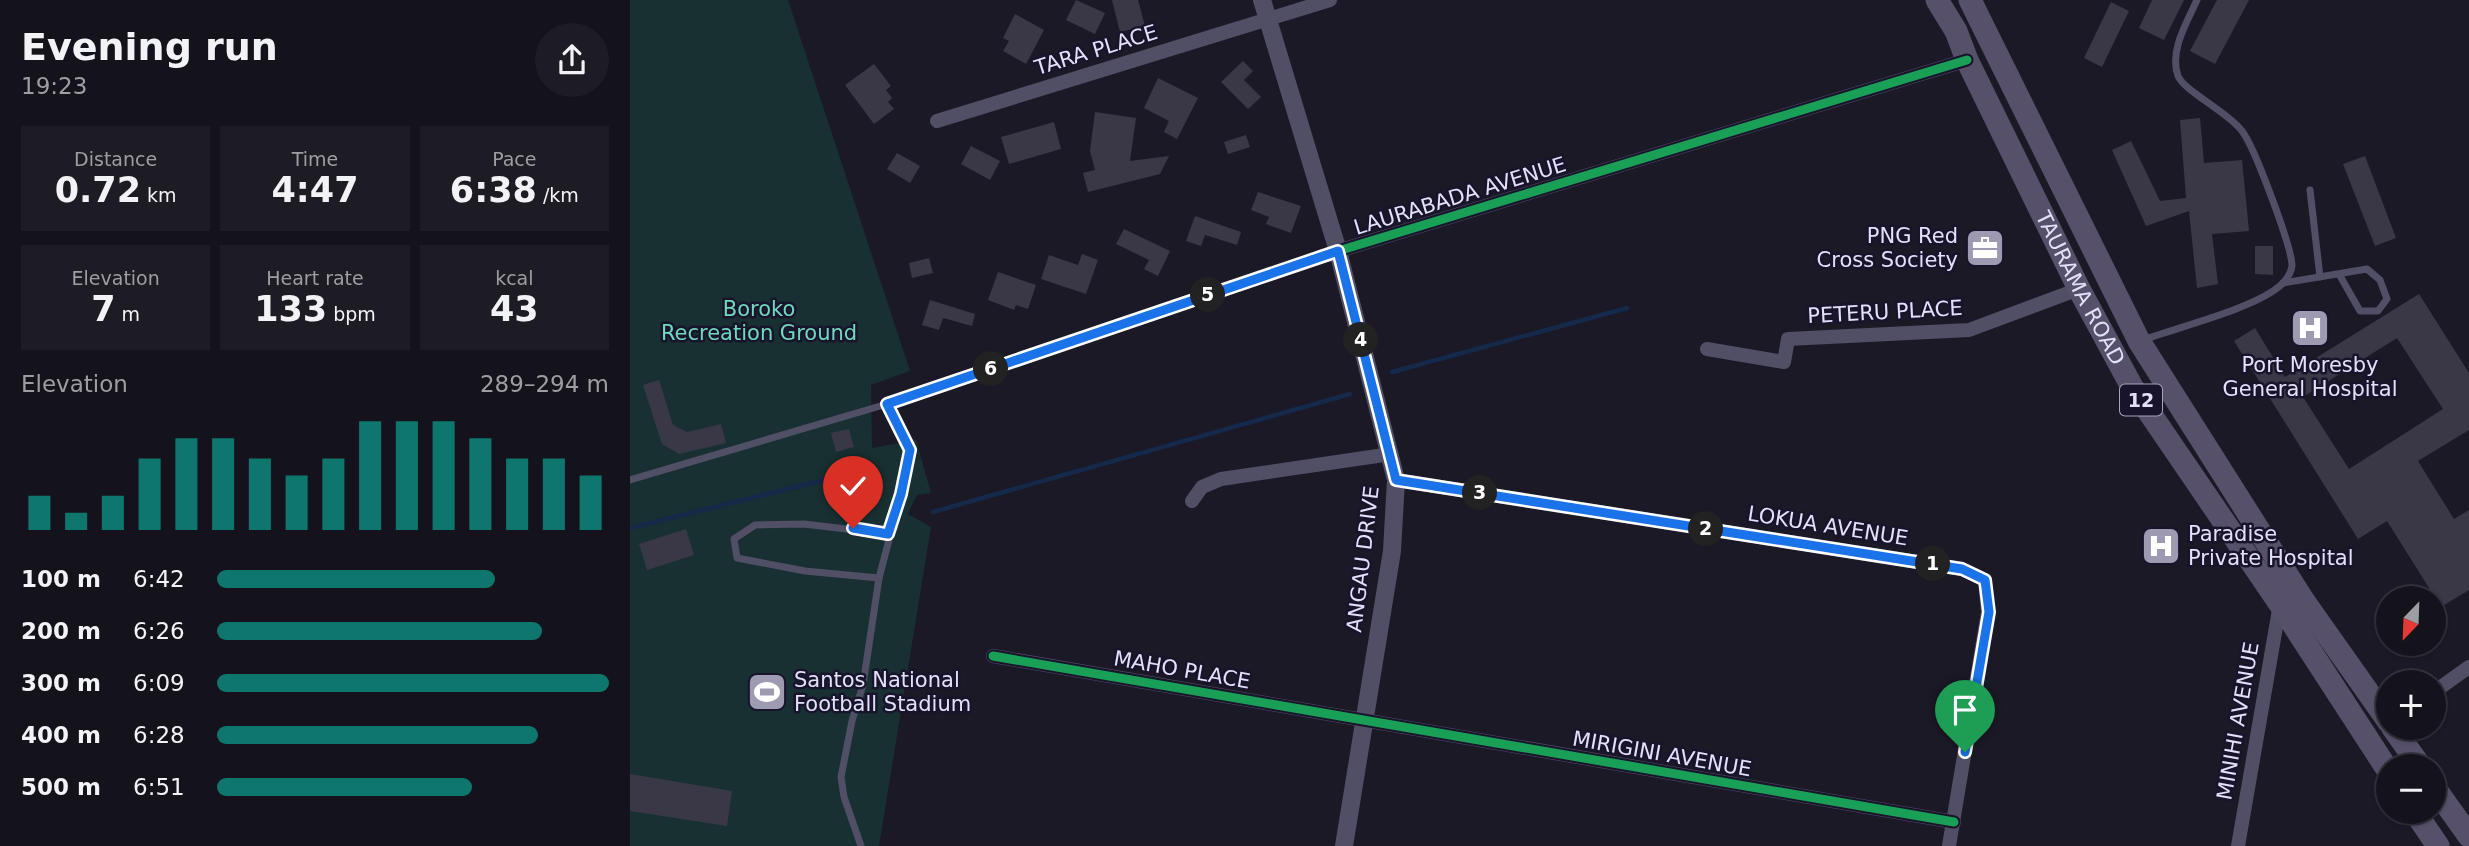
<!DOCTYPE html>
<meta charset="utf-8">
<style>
:root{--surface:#14131c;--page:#1d1c25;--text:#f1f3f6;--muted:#9d9ea3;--line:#33323b;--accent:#0f766e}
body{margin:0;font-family:"DejaVu Sans",sans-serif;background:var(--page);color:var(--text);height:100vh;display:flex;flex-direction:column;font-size:26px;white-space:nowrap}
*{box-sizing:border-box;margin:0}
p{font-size:23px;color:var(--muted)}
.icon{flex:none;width:38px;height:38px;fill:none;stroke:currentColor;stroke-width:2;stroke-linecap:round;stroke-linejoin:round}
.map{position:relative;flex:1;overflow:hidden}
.side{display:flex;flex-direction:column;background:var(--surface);width:630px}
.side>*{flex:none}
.needle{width:46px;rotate:203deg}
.buttons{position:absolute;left:1746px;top:586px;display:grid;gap:14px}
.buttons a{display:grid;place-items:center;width:70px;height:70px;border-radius:50%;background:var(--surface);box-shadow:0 2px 5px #0004,0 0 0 2px var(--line);font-size:35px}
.pin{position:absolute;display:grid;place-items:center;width:60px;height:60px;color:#fff;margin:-72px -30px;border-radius:50% 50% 50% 0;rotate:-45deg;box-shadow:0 0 7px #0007}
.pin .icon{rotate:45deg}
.km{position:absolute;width:35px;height:35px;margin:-18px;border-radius:50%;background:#222;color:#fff;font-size:19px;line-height:35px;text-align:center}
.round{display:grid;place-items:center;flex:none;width:74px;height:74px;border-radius:37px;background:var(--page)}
.overview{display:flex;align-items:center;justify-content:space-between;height:119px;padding:0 21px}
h1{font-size:38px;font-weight:700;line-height:52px}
.metrics{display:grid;grid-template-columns:repeat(3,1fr);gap:10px;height:119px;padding:7px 21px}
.metrics div{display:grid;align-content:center;border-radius:0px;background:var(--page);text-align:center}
.metrics b{font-size:35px;font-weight:700}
.metrics small{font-size:19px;font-weight:400}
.metrics p{font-size:19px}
.chart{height:196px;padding:14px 21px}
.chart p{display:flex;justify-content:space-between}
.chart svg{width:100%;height:126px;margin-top:7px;stroke:var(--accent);stroke-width:6}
ul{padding:0 21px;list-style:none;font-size:23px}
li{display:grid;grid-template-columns:112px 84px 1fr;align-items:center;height:52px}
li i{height:18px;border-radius:9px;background:var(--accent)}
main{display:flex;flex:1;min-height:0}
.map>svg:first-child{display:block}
.green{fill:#183031}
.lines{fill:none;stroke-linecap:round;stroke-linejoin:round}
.stream{stroke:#15294a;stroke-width:4.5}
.building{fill:#3a3847;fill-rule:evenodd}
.service{stroke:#504f65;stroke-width:7}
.minor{stroke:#504f65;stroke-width:14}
.tertiary{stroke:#504f65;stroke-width:18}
.primary{stroke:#57506a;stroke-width:23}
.cycleway-casing{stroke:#17142b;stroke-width:13}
.cycleway{stroke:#1a9f57;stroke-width:9}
.route-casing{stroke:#fff;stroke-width:14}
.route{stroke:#1a73e8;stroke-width:9}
.labels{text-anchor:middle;stroke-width:5;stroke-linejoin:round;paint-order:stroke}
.shield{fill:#17142b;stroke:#a6a3bd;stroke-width:2}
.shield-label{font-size:19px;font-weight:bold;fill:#e3e0fc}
.street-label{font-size:21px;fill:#e3e0fc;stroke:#17142b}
.poi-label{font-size:21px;fill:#e3e0fc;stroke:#17142b;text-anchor:start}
.park-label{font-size:21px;fill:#70d8bc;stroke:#17142b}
</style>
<main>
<section class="side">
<div class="overview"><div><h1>Evening run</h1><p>19:23</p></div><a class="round"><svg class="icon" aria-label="share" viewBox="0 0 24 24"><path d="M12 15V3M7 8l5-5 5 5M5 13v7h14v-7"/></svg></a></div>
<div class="metrics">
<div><p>Distance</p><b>0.72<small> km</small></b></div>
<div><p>Time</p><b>4:47</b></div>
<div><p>Pace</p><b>6:38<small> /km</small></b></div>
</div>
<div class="metrics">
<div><p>Elevation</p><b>7<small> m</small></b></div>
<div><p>Heart rate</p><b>133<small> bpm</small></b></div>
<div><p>kcal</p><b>43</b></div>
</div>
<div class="chart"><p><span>Elevation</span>289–294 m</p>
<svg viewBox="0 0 160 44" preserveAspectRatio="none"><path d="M5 44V32M15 44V38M25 44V32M35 44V19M45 44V12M55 44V12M65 44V19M75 44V25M85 44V19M95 44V6M105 44V6M115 44V6M125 44V12M135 44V19M145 44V19M155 44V25"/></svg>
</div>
<ul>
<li><b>100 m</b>6:42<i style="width:71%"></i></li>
<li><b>200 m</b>6:26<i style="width:83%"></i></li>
<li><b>300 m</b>6:09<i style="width:100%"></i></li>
<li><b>400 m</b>6:28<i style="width:82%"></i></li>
<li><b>500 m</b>6:51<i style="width:65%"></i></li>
</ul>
</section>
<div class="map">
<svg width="1839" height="846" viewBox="0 0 1839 846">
<rect width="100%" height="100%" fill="#1b1926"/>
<!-- green -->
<path class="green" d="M0,0H158L280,371L241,385L242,448L286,440L301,493L287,495L278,514L301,527L249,846H0Z"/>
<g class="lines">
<!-- stream -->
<g class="stream">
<path d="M762,372L997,308"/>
<path d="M303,512L720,394"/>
<path d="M0,528L227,472"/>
</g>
</g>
<!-- building -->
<g class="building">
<path d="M446,0L475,13L465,34L436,20Z"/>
<path d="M482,0H508L515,26L490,32Z"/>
<path d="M1522,0H1554L1534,40L1509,28Z"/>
<path d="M1587,0H1619L1585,64L1560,51Z"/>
<path d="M1481,2L1499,11L1472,67L1454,58Z"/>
<path d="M385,14L414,30L396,64L373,51L379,41L373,38Z"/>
<path d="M613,61L623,71L614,80L631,97L618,109L591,82Z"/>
<path d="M244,64L261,86L256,90L262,98L258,102L264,109L244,124L215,85Z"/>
<path d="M528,78L568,98L547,139L534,132L539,121L514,108Z"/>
<path d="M465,112L506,118L500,161L539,156L530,174L458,192L453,173L465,170L460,151Z"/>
<path d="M1570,118L1574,163L1612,160L1619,231L1582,234L1588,284L1567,288L1559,211L1516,226L1482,150L1501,141L1530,201L1556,198L1550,120Z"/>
<path d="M424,122L431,149L379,164L371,137Z"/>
<path d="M616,135L620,147L598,154L594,142Z"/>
<path d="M341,146L370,161L360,180L331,164Z"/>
<path d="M267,153L290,166L280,183L257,169Z"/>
<path d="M1735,156L1766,238L1745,246L1713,164Z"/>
<path d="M628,192L671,206L661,233L636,224L639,217L621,210Z"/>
<path d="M565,216L611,232L607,245L575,235L571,246L556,241Z"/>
<path d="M494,229L540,251L528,276L514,269L519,260L486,244Z"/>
<path d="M1625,246H1643V275L1625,274Z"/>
<path d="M452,254L468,260L456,294L411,279L419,255L448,265Z"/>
<path d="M299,258L303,273L282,278L279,263Z"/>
<path d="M368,272L406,285L398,309L386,305L384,310L358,300Z"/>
<path d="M1789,294L1839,373V430L1788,461L1824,519L1839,510V590L1811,607L1757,521L1728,539L1604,341L1625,328L1655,377ZM1767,338L1813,409L1719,469L1673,397Z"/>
<path d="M300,300L345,314L342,326L313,318L309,330L292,325Z"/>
<path d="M29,380L43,425L57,432L91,424L96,443L49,454L32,444L13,385Z"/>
<path d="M219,429L224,447L206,452L201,433Z"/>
<path d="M56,529L64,555L17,570L9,544Z"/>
<path d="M0,774L102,791L97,826L0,811Z"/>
</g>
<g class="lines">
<!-- service -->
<g class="service">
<path d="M1680,190L1690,277"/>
<path d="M1653,283L1737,269L1750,280L1757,299L1748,311H1730L1709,274"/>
<path d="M1513,340C1548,327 1627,308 1652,284C1657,279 1661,273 1662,266C1662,247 1624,146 1612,131C1598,112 1554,91 1548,76C1539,51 1557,22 1567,0"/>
<path d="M0,480L257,404L280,450L271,494L249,578L233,685L222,721L211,777L214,797L231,846"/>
<path d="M249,578L175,571L107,558L104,539L125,525L174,524L258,534"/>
</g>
<!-- minor -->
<g class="minor">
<path d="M307,121L700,0"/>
<path d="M1077,349L1154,362L1158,339L1339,330L1449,289"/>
<path d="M257,404L708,251L1337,60"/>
<path d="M766,480L1332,569L1355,580L1358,612L1319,846"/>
<path d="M562,501L572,487L591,479L761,454"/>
<path d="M363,656L1324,822"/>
<path d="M1804,692L1839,667"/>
<path d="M1608,846L1650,604"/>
</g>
<!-- tertiary -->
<path class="tertiary" d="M632,0L708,251L766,480L762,551L714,846"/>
<!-- primary -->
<g class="primary">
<path id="s1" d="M1307,0L1326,31L1337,60L1449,289L1502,387L1650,604L1759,772"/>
<path d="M1340,0L1509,341L1673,600L1759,722"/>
<path d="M1763,728L1790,766"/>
<path d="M1804,787L1839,836"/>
<path d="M1785,812L1808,846"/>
</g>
<!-- cycleway casing -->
<g class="cycleway-casing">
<g id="cycleway">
<path d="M257,404L708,251L1337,60"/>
<path d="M363,656L1324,822"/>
</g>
</g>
<!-- cycleway -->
<use href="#cycleway" class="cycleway"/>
</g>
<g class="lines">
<!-- route casing -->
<g class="route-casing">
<path id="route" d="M223,528L258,534L271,494L280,450L257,404L708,251L766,480L1332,569L1355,580L1359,612L1335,752"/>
</g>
<!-- route -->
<use href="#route" class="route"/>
</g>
<!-- icons -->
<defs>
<g id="office-square" transform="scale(2.0125)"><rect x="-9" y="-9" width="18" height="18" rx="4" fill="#9d9ab1" stroke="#17142b"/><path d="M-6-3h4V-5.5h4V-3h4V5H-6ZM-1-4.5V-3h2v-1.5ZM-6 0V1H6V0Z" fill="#fff"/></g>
<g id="hospital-square" transform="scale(2.0125)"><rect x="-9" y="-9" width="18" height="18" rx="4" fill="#9d9ab1" stroke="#17142b"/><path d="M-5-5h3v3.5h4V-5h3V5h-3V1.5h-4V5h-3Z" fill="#fff"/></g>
<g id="stadium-square" transform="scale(2.0125)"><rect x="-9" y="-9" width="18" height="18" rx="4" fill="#9d9ab1" stroke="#17142b"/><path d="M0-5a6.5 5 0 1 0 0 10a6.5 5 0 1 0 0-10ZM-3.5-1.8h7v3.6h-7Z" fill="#fff"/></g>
</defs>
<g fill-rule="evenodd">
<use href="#office-square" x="1355" y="248"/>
<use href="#hospital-square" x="1680" y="328"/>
<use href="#hospital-square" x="1531" y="546"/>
<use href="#stadium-square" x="137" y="692"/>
</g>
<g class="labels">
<!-- shield labels -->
<rect class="shield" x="1490" y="384.5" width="42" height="31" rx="5"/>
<g class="shield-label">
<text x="1511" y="407">12</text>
</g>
<!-- street labels -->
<g class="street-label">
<text transform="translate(466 50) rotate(-17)" y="7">TARA PLACE</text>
<text transform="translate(830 196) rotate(-17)" y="7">LAURABADA AVENUE</text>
<text dy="7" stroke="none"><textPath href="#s1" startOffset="322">TAURAMA ROAD</textPath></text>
<text transform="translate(1255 312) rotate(-3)" y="7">PETERU PLACE</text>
<text transform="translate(1198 526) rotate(9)" y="7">LOKUA AVENUE</text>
<text transform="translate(733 559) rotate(-83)" y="7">ANGAU DRIVE</text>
<text transform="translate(552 670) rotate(10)" y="7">MAHO PLACE</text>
<text transform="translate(1608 721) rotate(-80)" y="7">MINIHI AVENUE</text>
<text transform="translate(1032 754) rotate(10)" y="7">MIRIGINI AVENUE</text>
</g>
<!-- poi labels -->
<g class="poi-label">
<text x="1328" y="243" text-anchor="end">PNG Red<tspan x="1328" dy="24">Cross Society</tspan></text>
<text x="1680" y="372" text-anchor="middle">Port Moresby<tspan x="1680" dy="24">General Hospital</tspan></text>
<text x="1558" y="541">Paradise<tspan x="1558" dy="24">Private Hospital</tspan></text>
<text x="164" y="687">Santos National<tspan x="164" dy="24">Football Stadium</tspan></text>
</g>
<!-- park labels -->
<g class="park-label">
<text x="129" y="316">Boroko<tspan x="129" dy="24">Recreation Ground</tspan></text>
</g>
</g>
</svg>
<div class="buttons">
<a><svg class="needle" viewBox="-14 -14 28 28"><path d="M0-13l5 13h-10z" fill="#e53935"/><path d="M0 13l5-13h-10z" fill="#9d9ea3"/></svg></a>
<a>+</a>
<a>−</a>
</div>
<div class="pin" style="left:1335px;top:752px;background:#1e9e55"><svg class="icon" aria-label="arrive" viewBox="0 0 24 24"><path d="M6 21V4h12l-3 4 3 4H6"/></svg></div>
<div class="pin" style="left:223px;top:528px;background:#d93025"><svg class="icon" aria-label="check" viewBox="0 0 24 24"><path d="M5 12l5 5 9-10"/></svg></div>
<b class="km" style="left:1303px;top:564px">1</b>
<b class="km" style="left:1076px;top:529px">2</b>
<b class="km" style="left:850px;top:493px">3</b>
<b class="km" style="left:731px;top:340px">4</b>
<b class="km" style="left:578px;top:295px">5</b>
<b class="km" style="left:361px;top:369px">6</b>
</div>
</main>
